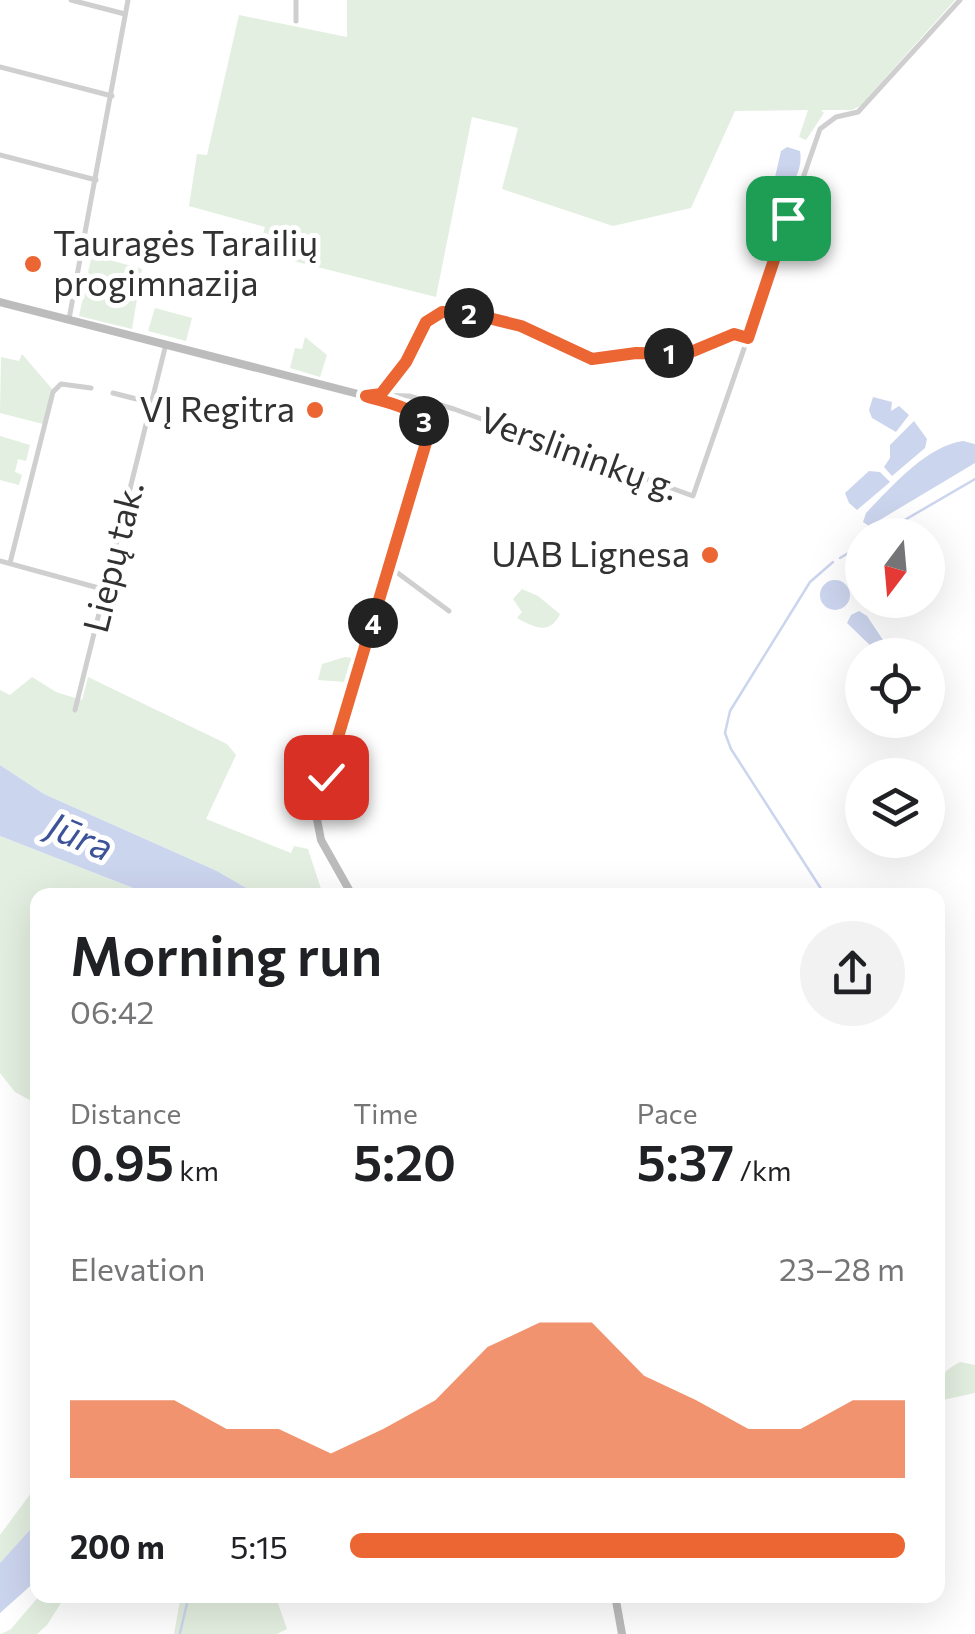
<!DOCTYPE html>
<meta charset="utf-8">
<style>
:root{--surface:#fff;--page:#f2f2f2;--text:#202124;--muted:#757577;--accent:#eb6632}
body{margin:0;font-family:Commissioner,sans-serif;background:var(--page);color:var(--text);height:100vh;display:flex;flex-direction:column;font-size:38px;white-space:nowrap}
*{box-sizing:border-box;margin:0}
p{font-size:32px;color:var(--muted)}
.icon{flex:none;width:55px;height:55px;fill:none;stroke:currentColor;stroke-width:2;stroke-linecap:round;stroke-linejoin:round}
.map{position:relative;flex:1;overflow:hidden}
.side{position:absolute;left:30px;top:888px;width:915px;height:715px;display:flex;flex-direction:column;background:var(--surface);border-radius:20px;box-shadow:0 10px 40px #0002}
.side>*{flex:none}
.needle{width:65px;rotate:196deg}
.tools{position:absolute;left:845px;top:518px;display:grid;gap:20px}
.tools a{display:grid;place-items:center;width:100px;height:100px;border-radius:50%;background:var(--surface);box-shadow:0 10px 40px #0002;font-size:50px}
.pin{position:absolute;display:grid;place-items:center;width:85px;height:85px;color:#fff;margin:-42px;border-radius:20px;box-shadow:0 5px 15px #0006}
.km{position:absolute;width:50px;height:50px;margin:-25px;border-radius:50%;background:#222;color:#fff;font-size:28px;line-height:50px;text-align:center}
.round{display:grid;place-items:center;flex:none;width:105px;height:105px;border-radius:52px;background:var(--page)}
.head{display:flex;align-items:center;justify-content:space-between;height:170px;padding:0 40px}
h1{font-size:55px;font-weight:600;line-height:75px}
.figures{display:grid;grid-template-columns:repeat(3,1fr);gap:15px;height:170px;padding:10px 40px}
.figures div{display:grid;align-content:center}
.figures b{font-size:50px;font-weight:600}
.figures small{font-size:28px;font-weight:400}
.figures p{font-size:28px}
.chart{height:280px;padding:20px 40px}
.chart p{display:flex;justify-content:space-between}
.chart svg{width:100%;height:180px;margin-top:10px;fill:var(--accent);opacity:.7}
ul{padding:0 40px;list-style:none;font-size:32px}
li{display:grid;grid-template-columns:160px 120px 1fr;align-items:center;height:75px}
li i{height:25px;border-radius:12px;background:var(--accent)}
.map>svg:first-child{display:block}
.green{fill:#e3efe0}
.water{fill:#ccd5ee}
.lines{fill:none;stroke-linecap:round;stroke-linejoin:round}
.stream{stroke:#ccd5ee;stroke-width:2.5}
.minor{stroke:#cfcfcf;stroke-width:5}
.secondary{stroke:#bcbcbc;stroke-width:8}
.route-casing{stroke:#fff;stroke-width:20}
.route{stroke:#eb6632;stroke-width:12}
.poi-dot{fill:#eb6632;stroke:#fff;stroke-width:4}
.labels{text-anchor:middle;stroke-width:10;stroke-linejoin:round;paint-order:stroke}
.poi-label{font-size:35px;fill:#323232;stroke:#fff;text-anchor:end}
.street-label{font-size:35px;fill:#323232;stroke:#fff}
.water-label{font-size:38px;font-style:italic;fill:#3c5398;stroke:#fff}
</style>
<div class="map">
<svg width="975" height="1634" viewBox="0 0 975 1634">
<rect width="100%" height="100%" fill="#fff"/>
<!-- green -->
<g class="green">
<path d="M347,0H955L860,106L852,110H821L824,113L806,140L799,137L808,110L735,111L691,208L613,226L502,189L518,128L472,117L436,297L258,252L265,227L189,206L197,154L207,155L239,15L347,37Z"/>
<path d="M92,255L142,269L132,329L79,316L84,293L89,291L91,284L86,281Z"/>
<path d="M155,308L192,318L186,341L148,331Z"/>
<path d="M305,337L327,355L320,377L290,368L295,348L302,349Z"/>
<path d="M22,354L53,390L43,424L0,413L1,357L19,361Z"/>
<path d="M0,436L30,445L26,461L18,459L15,472L22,475L19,485L0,480Z"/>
<path d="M522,589L538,596L560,614C550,635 535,628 517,618L522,612L513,599Z"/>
<path d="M345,657L352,658L345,682L318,680L322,664Z"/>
<path d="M32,677L56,692L82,700L88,677L227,744L236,755L206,819L291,853L294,846L308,849L323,895H258L217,871L44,794L0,765V690L10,695Z"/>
<path d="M0,836L151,895H38L37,1104L15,1092L0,1073Z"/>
<path d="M960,1362L975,1365V1393L938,1401C937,1380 941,1372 960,1362Z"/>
<path d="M37,1485V1522L0,1563V1535Z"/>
<path d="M40,1595H66L47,1625L37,1634H1L11,1629Z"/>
<path d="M181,1595H275L287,1629L277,1634H174Z"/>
</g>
<!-- water -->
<g class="water">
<path d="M787,147L800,151C803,167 794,185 782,197L773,193V186L781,151Z"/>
<path d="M873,397L892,402L891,411L899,406L909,415L896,432L872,418L869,410Z"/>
<path d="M914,421L927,439L925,448L892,476L884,467L890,458V445Z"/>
<path d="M963,441L975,444V463L873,524L869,526L863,522L866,513C893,485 927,446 963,441Z"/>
<path d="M869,471L880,472L890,482L857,510L849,503L845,493Z"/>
<circle cx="835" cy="595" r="15"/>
<path d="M859,611L867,616L889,649L885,655L877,652L847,623L851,615Z"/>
<path d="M0,765L44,794L217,871L258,895H151L0,836Z"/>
<path d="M37,1522V1580L0,1613V1563Z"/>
</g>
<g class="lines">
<!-- stream -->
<g class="stream">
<path d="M879,535L975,479"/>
<path d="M840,558L862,545"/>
<path d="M825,895L731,749L725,733L730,711L810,582L833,562"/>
<path d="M180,1633L189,1595"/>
</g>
<!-- minor -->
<g class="minor">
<path d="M71,0L125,14"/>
<path d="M296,21V0"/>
<path d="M0,67L112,96"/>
<path d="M0,155L96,180"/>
<path d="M69,319L128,0"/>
<path d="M113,393L152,403"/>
<path d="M381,394L406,362L426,321L441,312H464L521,326L593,359L636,353L686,354L735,334L748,337"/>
<path d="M372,395L409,396L454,409L693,496L820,129L836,117L858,112L960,0"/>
<path d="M0,561L106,590"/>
<path d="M10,563L53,392L61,384L91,388"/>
<path d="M391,568L449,611"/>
<path d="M75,710L166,344"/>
</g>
<!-- secondary -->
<g class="secondary">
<path d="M0,302L366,396L412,412L426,425L425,451L316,814L321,840L352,895"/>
<path d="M615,1595L622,1634"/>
</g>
</g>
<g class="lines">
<!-- route casing -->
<g class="route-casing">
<path id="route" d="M326,777L428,436C424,407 389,404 366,396L381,394L406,362L426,322L442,312H464L521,326L592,359L636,353L686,354L734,334L748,338L788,218"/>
</g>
<!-- route -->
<use href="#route" class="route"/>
</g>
<!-- markers -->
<g class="poi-dot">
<circle cx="33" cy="264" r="10"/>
<circle cx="315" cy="410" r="10"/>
<circle cx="710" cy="555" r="10"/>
</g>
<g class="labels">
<!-- poi labels -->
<g class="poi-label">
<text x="53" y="256" text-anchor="start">Tauragės Tarailių<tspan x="53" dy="40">progimnazija</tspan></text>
<text x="295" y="422">VĮ Regitra</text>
<text x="690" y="567">UAB Lignesa</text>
</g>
<!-- street labels -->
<g class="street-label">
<text transform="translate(579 454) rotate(20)" y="12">Verslininkų g.</text>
<text transform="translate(114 557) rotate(-76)" y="12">Liepų tak.</text>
</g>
<!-- water labels -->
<g class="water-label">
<text transform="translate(80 837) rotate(23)" y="13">Jūra</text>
</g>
</g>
</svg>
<div class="tools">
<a><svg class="needle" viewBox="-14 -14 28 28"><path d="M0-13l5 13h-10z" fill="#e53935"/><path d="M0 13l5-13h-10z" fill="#757577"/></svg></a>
<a><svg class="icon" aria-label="locate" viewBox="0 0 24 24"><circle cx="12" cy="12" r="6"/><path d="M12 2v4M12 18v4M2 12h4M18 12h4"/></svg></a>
<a><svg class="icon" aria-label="layers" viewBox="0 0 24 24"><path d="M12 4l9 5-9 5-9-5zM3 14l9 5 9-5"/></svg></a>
</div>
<div class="pin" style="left:788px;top:218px;background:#1e9e55"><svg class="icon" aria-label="arrive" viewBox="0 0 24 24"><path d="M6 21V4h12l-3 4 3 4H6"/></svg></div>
<div class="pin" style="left:326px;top:777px;background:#d93025"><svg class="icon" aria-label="check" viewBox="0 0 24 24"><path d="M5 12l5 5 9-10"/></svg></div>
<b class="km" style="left:669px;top:353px">1</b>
<b class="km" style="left:469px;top:313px">2</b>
<b class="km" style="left:424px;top:421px">3</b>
<b class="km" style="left:373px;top:623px">4</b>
<section class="side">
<div class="head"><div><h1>Morning run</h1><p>06:42</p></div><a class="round"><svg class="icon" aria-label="share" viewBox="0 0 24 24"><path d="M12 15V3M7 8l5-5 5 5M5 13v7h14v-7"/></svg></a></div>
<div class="figures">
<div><p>Distance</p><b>0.95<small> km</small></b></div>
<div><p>Time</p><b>5:20</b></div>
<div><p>Pace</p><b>5:37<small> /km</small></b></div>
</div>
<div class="chart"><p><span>Elevation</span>23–28 m</p>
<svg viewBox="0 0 160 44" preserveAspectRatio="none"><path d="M0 44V25L10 25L20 25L30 32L40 32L50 38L60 32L70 25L80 12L90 6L100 6L110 19L120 25L130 32L140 32L150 25L160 25V44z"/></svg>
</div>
<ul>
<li><b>200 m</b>5:15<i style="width:100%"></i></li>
</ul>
</section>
</div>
